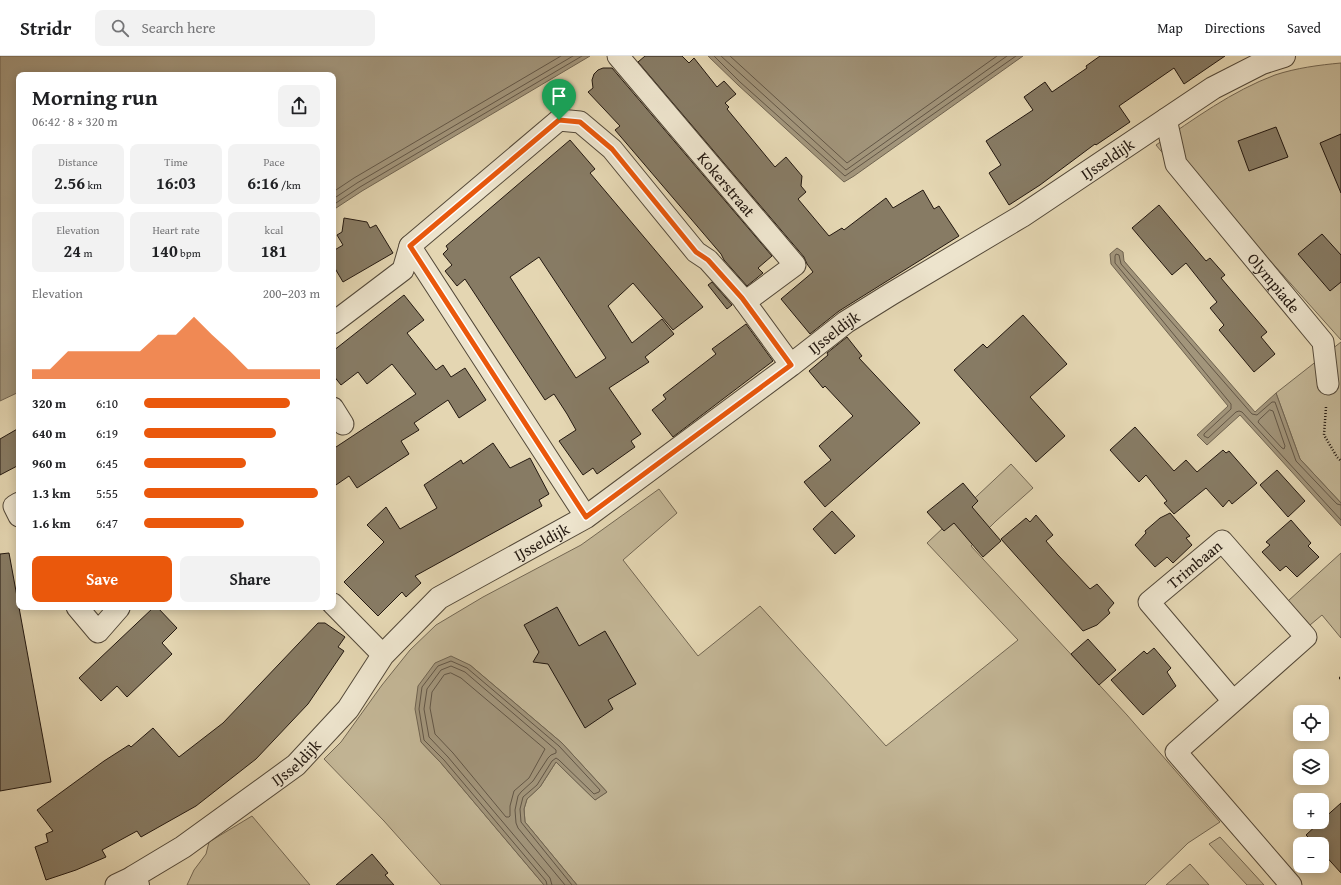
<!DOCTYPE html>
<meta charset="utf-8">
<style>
:root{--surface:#fff;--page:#f2f2f2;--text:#202124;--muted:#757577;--line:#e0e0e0;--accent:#ea580c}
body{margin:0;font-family:"Gentium Book Plus",serif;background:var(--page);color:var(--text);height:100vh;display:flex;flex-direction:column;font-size:15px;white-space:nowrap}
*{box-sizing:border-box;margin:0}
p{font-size:13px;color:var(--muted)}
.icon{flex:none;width:22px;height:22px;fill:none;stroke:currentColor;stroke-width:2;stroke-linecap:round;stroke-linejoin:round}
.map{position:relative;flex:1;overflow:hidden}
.details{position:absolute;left:16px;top:16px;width:320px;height:538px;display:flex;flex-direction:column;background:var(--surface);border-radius:8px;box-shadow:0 2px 10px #0003}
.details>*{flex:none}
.buttons{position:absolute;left:1293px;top:649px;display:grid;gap:8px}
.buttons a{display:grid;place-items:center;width:36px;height:36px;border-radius:8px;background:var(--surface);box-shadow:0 2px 10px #0003;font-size:20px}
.pin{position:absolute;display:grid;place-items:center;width:34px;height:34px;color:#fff;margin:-41px -17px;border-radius:50% 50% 50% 0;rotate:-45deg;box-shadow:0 0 4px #0007}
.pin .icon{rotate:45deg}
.round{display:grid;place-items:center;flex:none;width:42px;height:42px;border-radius:8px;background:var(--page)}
.headline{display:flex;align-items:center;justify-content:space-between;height:68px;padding:0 16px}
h1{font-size:22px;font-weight:600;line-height:30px}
.stats{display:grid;grid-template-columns:repeat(3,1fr);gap:6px;height:68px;padding:4px 16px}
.stats div{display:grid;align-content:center;border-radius:8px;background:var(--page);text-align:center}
.stats b{font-size:17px;font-weight:600}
.stats small{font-size:11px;font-weight:400}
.stats p{font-size:11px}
.chart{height:112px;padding:8px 16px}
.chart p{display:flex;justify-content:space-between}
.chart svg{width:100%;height:72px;margin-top:4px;fill:var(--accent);opacity:.7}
.action{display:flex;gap:8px;margin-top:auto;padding:8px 16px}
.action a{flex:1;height:46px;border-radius:8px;background:var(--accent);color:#fff;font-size:16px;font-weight:600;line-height:46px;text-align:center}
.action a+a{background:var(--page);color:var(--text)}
ul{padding:0 16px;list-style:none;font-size:13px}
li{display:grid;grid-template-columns:64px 48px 1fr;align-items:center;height:30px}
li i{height:10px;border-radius:5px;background:var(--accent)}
header{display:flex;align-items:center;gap:24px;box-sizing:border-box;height:56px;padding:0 20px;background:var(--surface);border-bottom:1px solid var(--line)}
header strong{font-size:19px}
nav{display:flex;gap:22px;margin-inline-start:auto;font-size:14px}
.search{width:280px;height:36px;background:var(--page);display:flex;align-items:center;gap:10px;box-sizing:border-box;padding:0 14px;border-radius:8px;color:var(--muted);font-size:15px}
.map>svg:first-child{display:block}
.green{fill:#c3b696;stroke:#736753}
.water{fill:#a2957b;stroke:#6f6350}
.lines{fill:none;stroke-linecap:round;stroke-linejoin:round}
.shore{stroke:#625646;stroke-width:1}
.building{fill:#877b64;stroke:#231810;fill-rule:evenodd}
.minor-casing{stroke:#534838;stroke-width:23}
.tertiary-casing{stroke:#534838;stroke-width:24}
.path{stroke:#231810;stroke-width:2.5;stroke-dasharray:1 2;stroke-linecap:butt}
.minor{stroke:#ede4cd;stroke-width:21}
.tertiary{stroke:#ede4cd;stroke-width:22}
.route-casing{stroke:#fff;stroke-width:8}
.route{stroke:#ea580c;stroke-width:5}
.labels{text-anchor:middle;stroke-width:3;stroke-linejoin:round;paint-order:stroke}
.street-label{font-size:16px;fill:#231810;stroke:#ede4cd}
</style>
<header>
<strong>Stridr</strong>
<div class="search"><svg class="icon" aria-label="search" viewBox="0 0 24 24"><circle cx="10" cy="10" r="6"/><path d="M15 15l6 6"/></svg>Search here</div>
<nav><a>Map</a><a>Directions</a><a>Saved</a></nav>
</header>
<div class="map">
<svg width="1341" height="829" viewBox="0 0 1341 829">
<rect width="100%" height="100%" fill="#e4d6b2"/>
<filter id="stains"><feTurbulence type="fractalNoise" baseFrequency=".005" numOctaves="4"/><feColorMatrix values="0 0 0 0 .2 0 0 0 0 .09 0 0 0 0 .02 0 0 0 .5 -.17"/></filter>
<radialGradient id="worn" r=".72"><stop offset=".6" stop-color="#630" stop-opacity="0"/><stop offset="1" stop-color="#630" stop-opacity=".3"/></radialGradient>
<!-- green -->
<g class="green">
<path d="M1341,7V284L1225,154L1207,150L1156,89C1194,63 1232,35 1275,19C1296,12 1319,9 1341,7Z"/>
<path d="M1341,286V447L1300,403L1276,337Z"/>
<path d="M1011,408L1033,432L996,465L971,490L1127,659L1220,766L1188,787L1145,829H577L525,766L524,753L527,743L540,731L556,706L595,744L607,736L562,687L470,609L421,686L441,707L544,829H441L384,765L324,703L341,686L382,629L410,594L436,569L483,541L581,489L659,433L677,457L623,504L698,600L760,550L886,690L1018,584L927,487Z"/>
<path d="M1341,497V582L1322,559L1310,569L1288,545Z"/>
<path d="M252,760L310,829H187L194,814L206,798L209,786Z"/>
<path d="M1220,781L1264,829H1247L1209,788Z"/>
<path d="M1190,808L1209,829H1166Z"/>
</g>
<!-- water -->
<g class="water">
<path d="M0,0H590L362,135L333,154V19H19V336L0,345Z"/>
<path d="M708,0H1023L854,120L844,126L738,29Z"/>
<path d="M1117,192L1123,196L1124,205L1255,356L1276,337L1300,403L1341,447V470L1240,359L1207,389L1197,379L1228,350L1111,208L1110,198Z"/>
<path d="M451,600L470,609L562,687L607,736L595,744L556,706L540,731L527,743L524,753L525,766L577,829H544L441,707L421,686L415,653L418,630L435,607Z"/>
</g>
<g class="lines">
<!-- shore -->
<g class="shore">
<path d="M714,0L740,26L845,120L1016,0"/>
<path d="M721,0L846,114L1007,0"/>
<path d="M730,0L847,107L997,0"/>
<path d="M333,136L354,122L561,0"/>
<path d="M333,143L357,127L573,0"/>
<path d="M333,149L360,131L582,0"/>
<path d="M1270,354L1273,355L1285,390L1284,393L1282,392L1258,366L1259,364Z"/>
<path d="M1341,449L1337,448L1296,405L1275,346H1272L1257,359L1252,358L1121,208L1119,199L1116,198L1115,200V207L1231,348V353L1204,378V380L1208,382L1236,356L1239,355L1242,356L1341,464"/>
<path d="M451,617L461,622L545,693L529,722L514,735L510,750V760L509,761H506L453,697L435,678L430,652L432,636L444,619Z"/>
<path d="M547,829L546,825L444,704L424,684L419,653L422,631L438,610L451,605L467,612L559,690L600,734L599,736L594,738L559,704L556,702L552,705L537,729L523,741L520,753L521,766L572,829"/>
<path d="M552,829L550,822L448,701L429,681L424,653L427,633L441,614L451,610L465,616L556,694V697L551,699L548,702L533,725L521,736L518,740L515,754L516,767L518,772L565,829"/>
</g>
</g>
<!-- building -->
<g class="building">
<path d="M645,0H682L689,7L694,2L717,31L724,25L736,38L725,47L729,51L727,53L775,111L786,101L802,120L801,130L806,136L798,143L829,180L842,172L844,174L886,142L893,152L923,134L934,153L939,150L959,180L839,255L810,278L781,243L813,216L807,208L804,201L638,6Z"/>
<path d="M1100,0H1225L1184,28L1174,12L1119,50L1130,66L1096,89L1095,88L1040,129L1009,149L989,117L1001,109L986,85L1033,54L1024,41L1045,26L1052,36L1087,12L1086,10Z"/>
<path d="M603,12H612L772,200L758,212L763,217L747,230L724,204L721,198L615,74L620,70L588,36L593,32L592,24L594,18L598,14Z"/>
<path d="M1276,71L1288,101L1249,115L1238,85Z"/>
<path d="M1341,78V137L1320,87Z"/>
<path d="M570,84L595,113L590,117L703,251L673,274L633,227L608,250L632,287L662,263L674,278L645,301L649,306L609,332L641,378L631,385L635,391L597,418L593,412L583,419L559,385L576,374L567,358L554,338L545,344L465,223L457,230L445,215L452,209L443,198L448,193L446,190ZM539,201L606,302L576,322L510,221Z"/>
<path d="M1159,149L1206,205L1210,202L1225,219L1221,222L1267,276L1261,281L1275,298L1254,316L1219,274L1224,269L1210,252L1217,246L1186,207L1172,219L1132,172Z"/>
<path d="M344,162L367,166L370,172L376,169L393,197L343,226L333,209V195L343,189L337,179L342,176Z"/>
<path d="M1322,178L1341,199V226L1330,235L1298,198Z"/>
<path d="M712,226L732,249L727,253L708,229Z"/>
<path d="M404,239L424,264L407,277L436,314L443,309L451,321L465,312L486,344L459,362L448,344L414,367L419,374L401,385L409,398L357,432L349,420L333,431V393L416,338L392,308L367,328L358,316L341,329L333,319V295Z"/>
<path d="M1023,259L1067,308L1030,341L1065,380L1036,406L954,314L983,288L987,292Z"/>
<path d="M746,268L773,305L673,381L652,354L666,343L663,339L716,298L712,293Z"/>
<path d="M847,281L862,300L859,302L920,367L825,451L804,426L831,404L819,390L853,360L825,330L823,332L809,315L828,299L827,297Z"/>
<path d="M1135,371L1174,415L1186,404L1197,416L1223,394L1226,397L1229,395L1257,427L1232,448L1229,444L1223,451L1206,432L1174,458L1164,447L1167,445L1146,419L1139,426L1110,394Z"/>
<path d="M19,372V409L0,419V383Z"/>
<path d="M493,387L510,412L530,402L549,438L539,444L542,450L415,520L421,527L406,541L402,536L378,560L344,526L384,486L367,469L386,451L400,473L437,452L424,429L461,404L463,408Z"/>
<path d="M1277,414L1305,445L1288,461L1260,429Z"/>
<path d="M963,427L978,445L972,451L1001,485L983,501L954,467L944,475L927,456Z"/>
<path d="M832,455L855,480L835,498L813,473Z"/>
<path d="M1170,457L1190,480L1186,482L1192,489L1173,507L1167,501L1155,511L1135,489L1146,477L1145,475L1160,462Z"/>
<path d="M1036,459L1053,479L1046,485L1057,498L1090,533L1097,528L1114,547L1108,554L1110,557L1097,569L1083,575L1001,483L1026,462L1030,466Z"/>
<path d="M1291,464L1311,487L1308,490L1319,501L1297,521L1286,510L1280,515L1262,496L1270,489L1266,486Z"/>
<path d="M9,497L51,726L0,735V498Z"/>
<path d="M154,551H157L177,572L162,587L172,598L127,641L117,630L101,645L79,622Z"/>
<path d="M557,551L579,590L605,575L636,628L608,644L613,653L585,672L548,608L533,606L539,596L524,569Z"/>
<path d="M318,567H325L345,581L338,591L344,595L308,648L256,703L196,750L141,781L137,775L102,794L106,801L76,814L46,824L35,791L48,786L46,778L53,775L37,754L104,705L129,689L131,691L153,672L179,701L223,667Z"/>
<path d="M1088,583L1116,614L1099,629L1071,598Z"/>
<path d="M1154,592L1171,612L1167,616L1176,630L1143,659L1111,624L1144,595L1147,598Z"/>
<path d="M1341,747V817L1322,796V788H1315L1306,779L1320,766H1322V764Z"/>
<path d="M372,798L388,817L385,819L394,829H336Z"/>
</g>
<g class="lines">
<!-- minor casing -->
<g class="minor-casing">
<g id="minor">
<path id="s1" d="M618,0L795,209L745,246"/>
<path id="s2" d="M1166,63L1176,108L1323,286L1328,328"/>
<path d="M410,190L559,64L580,66L612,93L696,196L708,204L742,242L791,309"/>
<path d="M333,267L403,214L410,190L586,461"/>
<path d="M333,352L343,368"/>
<path d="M19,447L14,450L19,460"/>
<path d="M333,548L383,599"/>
<path d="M77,551L98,576L119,552"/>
<path id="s3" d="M1233,645L1149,546L1222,485L1306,581L1176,696L1291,829"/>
<path d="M116,829L133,821"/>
</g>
</g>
<!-- tertiary casing -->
<g class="tertiary-casing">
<g id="tertiary">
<path id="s4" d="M138,829L133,821L183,791L296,709L348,653L383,599L439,542L586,461L791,309L846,266L891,238L1022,160L1213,32L1262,7L1284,0"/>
</g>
</g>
<!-- path -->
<g class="path">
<path d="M1326,351L1324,379L1337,401L1341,405"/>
<path d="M1339,622H1341"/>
</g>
<!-- minor -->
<use href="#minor" class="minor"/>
<!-- tertiary -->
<use href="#tertiary" class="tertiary"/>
</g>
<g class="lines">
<!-- route casing -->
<g class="route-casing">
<path id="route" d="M559,64L580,66L612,93L696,196L708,204L742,242L791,309L586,461L410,190Z"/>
</g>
<!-- route -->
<use href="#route" class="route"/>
</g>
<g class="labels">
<!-- street labels -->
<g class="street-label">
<text dy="6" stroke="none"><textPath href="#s4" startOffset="1229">IJsseldijk</textPath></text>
<text dy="6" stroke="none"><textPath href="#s1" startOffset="168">Kokerstraat</textPath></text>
<text dy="6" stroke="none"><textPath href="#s2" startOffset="200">Olympiade</textPath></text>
<text dy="6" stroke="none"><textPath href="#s4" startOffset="905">IJsseldijk</textPath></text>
<text dy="6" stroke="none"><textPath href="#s4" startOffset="545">IJsseldijk</textPath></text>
<text dy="6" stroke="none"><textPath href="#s3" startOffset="189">Trimbaan</textPath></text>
<text dy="6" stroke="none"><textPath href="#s4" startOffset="209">IJsseldijk</textPath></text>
</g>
</g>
<rect width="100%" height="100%" filter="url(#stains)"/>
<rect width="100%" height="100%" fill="url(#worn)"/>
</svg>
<div class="buttons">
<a><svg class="icon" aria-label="locate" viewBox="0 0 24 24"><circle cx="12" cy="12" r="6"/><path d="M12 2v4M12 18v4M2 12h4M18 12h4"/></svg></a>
<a><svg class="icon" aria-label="layers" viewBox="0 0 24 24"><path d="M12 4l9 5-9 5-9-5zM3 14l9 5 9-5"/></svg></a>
<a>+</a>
<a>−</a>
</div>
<div class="pin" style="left:559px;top:64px;background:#1e9e55"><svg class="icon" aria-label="arrive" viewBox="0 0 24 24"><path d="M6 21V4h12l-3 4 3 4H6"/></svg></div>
<section class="details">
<div class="headline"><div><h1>Morning run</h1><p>06:42 · 8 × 320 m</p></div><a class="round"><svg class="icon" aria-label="share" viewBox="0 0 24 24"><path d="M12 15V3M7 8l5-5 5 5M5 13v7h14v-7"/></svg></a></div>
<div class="stats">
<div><p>Distance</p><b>2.56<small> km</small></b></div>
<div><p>Time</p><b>16:03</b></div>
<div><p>Pace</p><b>6:16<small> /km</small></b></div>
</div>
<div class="stats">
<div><p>Elevation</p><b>24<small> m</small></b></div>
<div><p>Heart rate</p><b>140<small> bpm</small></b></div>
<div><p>kcal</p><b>181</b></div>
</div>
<div class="chart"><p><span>Elevation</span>200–203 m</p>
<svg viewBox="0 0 160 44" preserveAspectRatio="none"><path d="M0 44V38L10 38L20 27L30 27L40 27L50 27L60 27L70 17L80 17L90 6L100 17L110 27L120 38L130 38L140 38L150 38L160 38V44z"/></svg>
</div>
<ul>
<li><b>320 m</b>6:10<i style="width:83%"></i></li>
<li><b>640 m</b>6:19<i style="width:75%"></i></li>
<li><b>960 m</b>6:45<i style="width:58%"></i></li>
<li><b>1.3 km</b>5:55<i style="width:99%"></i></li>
<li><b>1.6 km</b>6:47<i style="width:57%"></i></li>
</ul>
<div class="action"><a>Save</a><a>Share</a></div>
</section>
</div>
